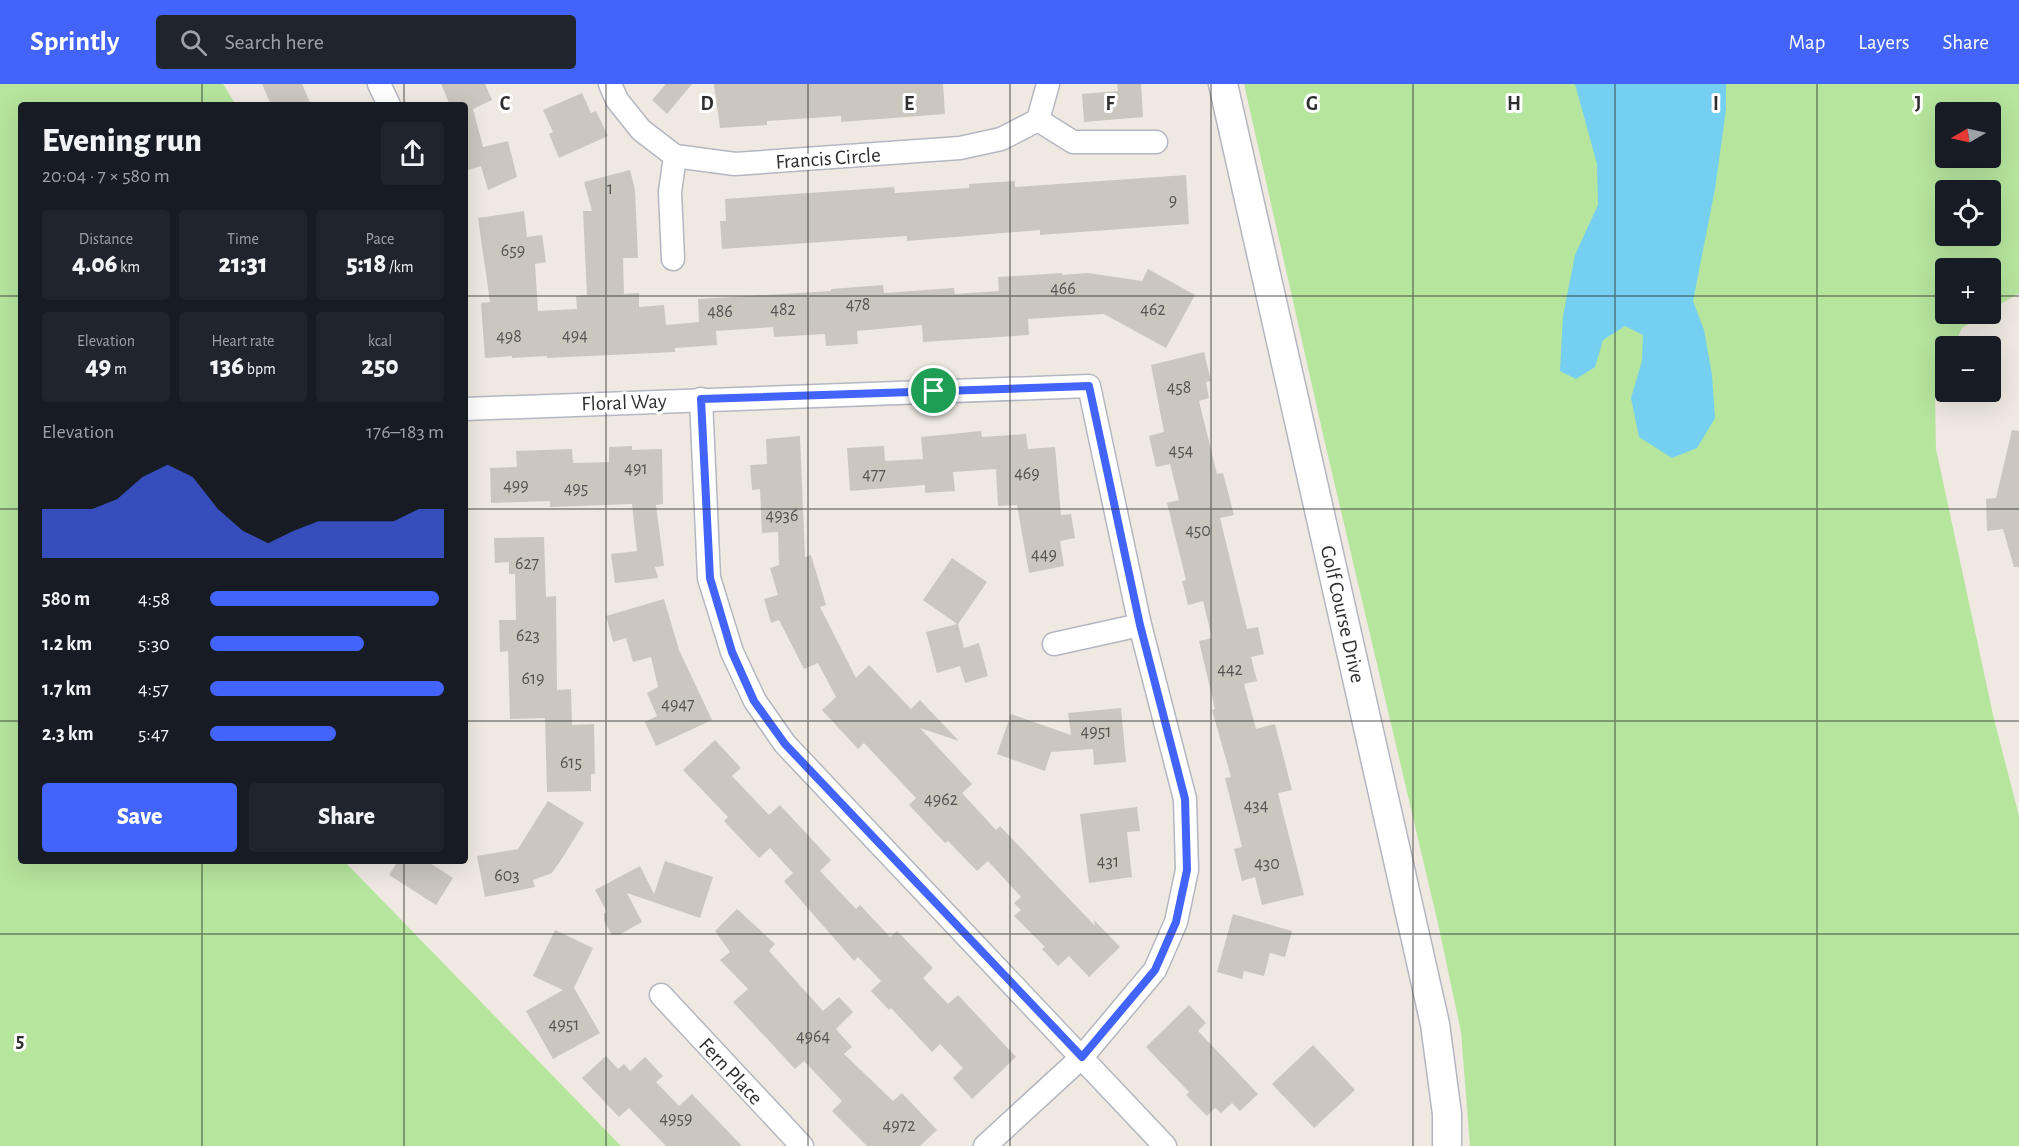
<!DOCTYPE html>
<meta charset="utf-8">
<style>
:root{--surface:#171b24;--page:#20242c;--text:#f1f3f6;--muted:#9ea1a6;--accent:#4264fb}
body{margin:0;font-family:"Alegreya Sans",sans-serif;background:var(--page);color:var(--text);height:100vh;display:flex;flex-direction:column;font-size:22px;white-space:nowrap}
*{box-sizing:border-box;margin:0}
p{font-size:20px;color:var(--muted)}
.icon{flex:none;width:33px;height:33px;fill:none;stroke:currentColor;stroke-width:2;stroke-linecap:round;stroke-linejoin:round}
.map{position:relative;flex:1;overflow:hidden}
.details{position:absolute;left:18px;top:18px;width:450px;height:762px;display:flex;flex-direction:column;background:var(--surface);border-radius:6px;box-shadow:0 6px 24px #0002}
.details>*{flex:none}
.needle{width:39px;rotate:261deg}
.fabs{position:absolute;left:1935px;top:18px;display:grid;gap:12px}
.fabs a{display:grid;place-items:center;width:66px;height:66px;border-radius:6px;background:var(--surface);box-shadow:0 6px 24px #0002;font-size:30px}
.pin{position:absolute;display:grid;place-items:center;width:51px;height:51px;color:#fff;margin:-26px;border:3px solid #fff;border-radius:50%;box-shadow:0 2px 6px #0007}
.round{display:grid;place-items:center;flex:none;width:63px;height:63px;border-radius:6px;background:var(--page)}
.headline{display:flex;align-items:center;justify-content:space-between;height:102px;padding:0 24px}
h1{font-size:33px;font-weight:800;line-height:45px}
.figures{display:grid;grid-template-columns:repeat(3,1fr);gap:9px;height:102px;padding:6px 24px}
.figures div{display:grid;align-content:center;border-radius:6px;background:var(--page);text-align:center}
.figures b{font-size:26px;font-weight:800}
.figures small{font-size:16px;font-weight:400}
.figures p{font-size:16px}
.chart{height:168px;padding:12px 24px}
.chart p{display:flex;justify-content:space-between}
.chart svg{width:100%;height:108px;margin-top:6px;fill:var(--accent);opacity:.7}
.button{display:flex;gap:12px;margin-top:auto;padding:12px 24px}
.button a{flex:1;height:69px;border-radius:6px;background:var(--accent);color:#fff;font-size:24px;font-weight:800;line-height:69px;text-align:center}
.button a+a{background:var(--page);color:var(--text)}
ul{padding:0 24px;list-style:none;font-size:20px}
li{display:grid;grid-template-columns:96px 72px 1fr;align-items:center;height:45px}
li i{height:15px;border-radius:8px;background:var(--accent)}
header{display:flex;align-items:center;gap:36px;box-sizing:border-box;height:84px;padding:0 30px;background:var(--accent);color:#fff}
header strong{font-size:28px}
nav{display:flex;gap:33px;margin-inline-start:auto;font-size:21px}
.search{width:420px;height:54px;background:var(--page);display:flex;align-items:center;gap:15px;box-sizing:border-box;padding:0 21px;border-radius:6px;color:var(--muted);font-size:22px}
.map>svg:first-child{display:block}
.green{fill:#b6e59e;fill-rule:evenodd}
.water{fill:#75cff0}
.building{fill:#cbc7bf}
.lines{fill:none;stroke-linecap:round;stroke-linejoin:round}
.minor-casing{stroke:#b4b7c1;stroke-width:25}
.tertiary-casing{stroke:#b4b7c1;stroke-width:31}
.minor{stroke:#fff;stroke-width:22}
.tertiary{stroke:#fff;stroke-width:28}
.route-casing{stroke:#fff;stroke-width:12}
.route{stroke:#4264fb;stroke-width:8}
.grid{fill:none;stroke:#2e2e2e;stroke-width:1.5;stroke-opacity:0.55}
.labels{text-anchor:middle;stroke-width:6;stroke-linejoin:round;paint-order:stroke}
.number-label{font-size:18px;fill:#555452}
.street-label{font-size:21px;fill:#2e2e2e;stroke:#fff}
.grid-label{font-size:20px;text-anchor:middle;font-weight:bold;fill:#2e2e2e;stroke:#fff;stroke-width:6;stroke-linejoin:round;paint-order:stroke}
</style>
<header>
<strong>Sprintly</strong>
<div class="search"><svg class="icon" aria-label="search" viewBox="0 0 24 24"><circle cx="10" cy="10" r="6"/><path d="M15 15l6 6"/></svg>Search here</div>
<nav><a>Map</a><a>Layers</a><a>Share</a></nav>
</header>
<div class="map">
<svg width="2019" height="1062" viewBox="0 0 2019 1062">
<rect width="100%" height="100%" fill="#efe9e1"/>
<!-- green -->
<g class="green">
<path d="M0,0H223L236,21H21V777H344L621,1062H0Z"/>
<path d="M1244,0H2019V209L1991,226L1990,184H1946V230H1985L1962,244L1954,262H1946L1945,283L1935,310L1936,365L1993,631L2019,732V1062H1470L1461,948L1439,844L1325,359ZM1946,28H1990V74H1946ZM1946,106H1990V152H1946Z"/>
</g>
<!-- water -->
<path class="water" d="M1575,0H1726V25L1715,105L1693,217L1704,246L1712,291L1715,334L1697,364L1672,374L1639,353L1631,314L1642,277L1643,251L1625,242L1603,256L1595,283L1576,295L1560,287L1563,232L1575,171L1598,121L1597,80Z"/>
<!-- building -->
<g class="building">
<path d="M262,0H302L311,21H271Z"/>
<path d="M441,0H485L492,16L473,25L483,63L508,57L517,93L488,106L481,82L465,87V21H450Z"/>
<path d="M666,0H692L667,30L652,16Z"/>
<path d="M714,0H943L945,30L841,38V32L767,37V41L720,44Z"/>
<path d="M1117,0H1141L1143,33L1084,38L1082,10L1118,7Z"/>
<path d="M582,9L591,29L596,27L608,52L559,74L549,50L553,48L543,26Z"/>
<path d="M630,86L635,106L638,174H623L624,210L639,209V223L664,221L666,241L699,238L698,215L831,207V205L883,201L884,209L954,204L955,210L999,207L998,193L1062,189V191L1088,189L1142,197L1148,185L1195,211L1166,264L1104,230L1028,235L1029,251L923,258L922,241L857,247L858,260L826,262L825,250L774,253L773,243L716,247L717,261L675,264V268L547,274V272L512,274V272L485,274L481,219L490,218L478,134L524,127L527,153L542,151L546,178L535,180L538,227L577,225L576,212L587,211L583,127H592L584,98Z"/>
<path d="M1186,91L1189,140L1040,151V146L907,157V152L722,165L720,137H726L725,115L894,103L895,109L969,104V100L1015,97V103Z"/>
<path d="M1204,268L1211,297L1206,298L1209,314L1199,317L1217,390L1223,389L1234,431L1220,434L1247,545L1258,543L1264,570L1251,573L1257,597L1244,600L1256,645L1275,640L1292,706L1278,709L1304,811L1262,821L1255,793L1242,797L1234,765L1242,763L1225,694L1231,693L1212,626L1215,625L1199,557L1212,554L1203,517L1188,521L1182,497L1186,496L1167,419L1179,416L1170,380L1156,383L1149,352L1164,348L1151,281Z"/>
<path d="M2012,346L2019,347V483H2014L2003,445L1987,447L1986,415L1996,414Z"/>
<path d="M981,347L982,353L1026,350L1028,365L1055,363L1061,431L1071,430L1075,454L1060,457L1064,482L1029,489L1017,421L998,422L996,385L953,388L955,407L925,409V401L850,407L847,364L884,362L885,377L923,375L921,353Z"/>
<path d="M800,352L805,473L811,471L826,521L820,523L856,594L869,581L911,625L920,616L959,657L920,644L972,700L962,709L996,746L1000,742L1095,842L1094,836L1120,863L1089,893L1069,872L1058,882L1042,865L1045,863L1014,832L1021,826L1014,819L1021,813L988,777L977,787L948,757L945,759L909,721L916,714L864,659L858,665L822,626L836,613L818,579L804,585L779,536L771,539L764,515L778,511L770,484L779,481L778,448L762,449L760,405L752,406L750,381L767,380L766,355Z"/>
<path d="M632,362V366L662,365L663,420L656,421L664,482L655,483L658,494L615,499L611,470L637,467L632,420L550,423V417L491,419L490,384L517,383L516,367L572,365L573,379L609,378V363Z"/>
<path d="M544,453L546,513L556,512L557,606L571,605L572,641L594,640L595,690H591V707L547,708L545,634L510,635L508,567L500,568L499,536H516L515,490H509V478L495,479L494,454Z"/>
<path d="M952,474L987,498L958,540L964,564L979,559L988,592L965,599L960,582L937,589L926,548L957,540L923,516Z"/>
<path d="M664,515L679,566L712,636L656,662L645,638L657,632L647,609L658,603L651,573L633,578L626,554L613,558L606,532Z"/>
<path d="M1121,624L1126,678L1094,681L1093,665L1051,668L1045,687L997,670L1011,630L1071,651L1068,629Z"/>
<path d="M715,656L741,684L732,692L769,731L780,721L831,776L820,787L856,825L860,821L890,853L897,847L933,884L923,894L948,920L958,911L1016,973L972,1015L953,994L963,984L940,960L932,968L891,924L889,926L871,907L881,897L858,873L854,877L784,797L793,789L770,764L759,774L724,737L728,733L683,686Z"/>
<path d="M548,717L584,739L563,773L552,789L533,796L535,803L485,813L477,772L518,765Z"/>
<path d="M1137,723L1140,747L1127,748L1132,793L1089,799L1080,730Z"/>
<path d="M398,777H427L453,794L436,821L389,791Z"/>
<path d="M665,777L713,793L700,834L627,809L642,838L619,851H612L604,837V829L607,828L595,806L640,782L654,810Z"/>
<path d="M737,825L775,860L769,867L823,927L839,913L853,928L836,945L852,963L844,970L893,1017L902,1009L937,1046L920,1062H867L832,1027L842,1017L804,977L795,985L733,918L748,905L720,876L730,868L715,847Z"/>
<path d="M1233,830L1292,847L1285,873L1270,869L1264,892L1244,887L1242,895L1217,888Z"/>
<path d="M555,846L593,864L574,904L600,949L553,975L526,927L563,906L533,892Z"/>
<path d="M1189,921L1206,939L1198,947L1258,1010L1240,1027L1232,1019L1221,1029L1215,1024L1207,1032L1186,1011L1189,1008L1146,963Z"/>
<path d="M1313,961L1355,1006L1314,1044L1272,1000Z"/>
<path d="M606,972L618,985L624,980L630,987L645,973L663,992L656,998L679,1022L692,1010L742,1062H666L629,1024L619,1033L582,994Z"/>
</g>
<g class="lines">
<!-- minor casing -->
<g class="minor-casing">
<g id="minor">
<path d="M379,0L389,21"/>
<path d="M610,0L617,16L641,46L675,72L735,80L960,64L1001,55L1038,36L1048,0"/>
<path d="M1038,36L1073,58H1156"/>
<path d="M673,175L670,108L675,72"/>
<path d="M701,315L709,494L732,568L755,617L785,660L1165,1062"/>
<path d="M465,325L1089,302L1140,541L1185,715L1187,786L1176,838L1155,886L1082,973L985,1062"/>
<path d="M1054,560L1140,541"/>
<path d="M661,911L802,1062"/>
</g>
</g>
<!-- tertiary casing -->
<g class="tertiary-casing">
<path id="tertiary" d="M1223,0L1435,940L1447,1030V1062"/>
</g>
<!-- minor -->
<use href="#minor" class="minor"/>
<!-- tertiary -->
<use href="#tertiary" class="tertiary"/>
</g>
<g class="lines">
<!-- route casing -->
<g class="route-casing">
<path id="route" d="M1089,302L1140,541L1185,715L1187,786L1176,838L1155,886L1082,973L785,660L754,617L732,568L710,494L701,315Z"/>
</g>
<!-- route -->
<use href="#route" class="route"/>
</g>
<!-- grid -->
<path class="grid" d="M202,0V21M404,0V21M606,0V1062M808,0V1062M1010,0V1062M1211,0V1062M1413,0V1062M1615,0V1062M1817,0V1062M0,212H21M465,212H1946M1990,212H2019M0,425H21M465,425H2019M0,637H21M465,637H2019M202,777V1062M404,777V1062M0,850H2019"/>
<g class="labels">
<!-- number labels -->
<g class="number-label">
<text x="610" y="110">1</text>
<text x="1173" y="122">9</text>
<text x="513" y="172">659</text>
<text x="1063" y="210">466</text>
<text x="858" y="226">478</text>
<text x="783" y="231">482</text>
<text x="1153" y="231">462</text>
<text x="720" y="233">486</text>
<text x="575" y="257">494</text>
<text x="509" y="258">498</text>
<text x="1179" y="309">458</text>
<text x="1181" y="372">454</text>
<text x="636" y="390">491</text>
<text x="1027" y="395">469</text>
<text x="874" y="396">477</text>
<text x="516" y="407">499</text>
<text x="576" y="410">495</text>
<text x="782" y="437">4936</text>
<text x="1198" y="452">450</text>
<text x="1044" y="476">449</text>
<text x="527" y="485">627</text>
<text x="528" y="557">623</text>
<text x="1230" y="591">442</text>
<text x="533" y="600">619</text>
<text x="678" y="626">4947</text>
<text x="1096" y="653">4951</text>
<text x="571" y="684">615</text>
<text x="941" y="721">4962</text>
<text x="1256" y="727">434</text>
<text x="1108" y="783">431</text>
<text x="1267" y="785">430</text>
<text x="507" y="797">603</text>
<text x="564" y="946">4951</text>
<text x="813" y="958">4964</text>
<text x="676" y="1040">4959</text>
<text x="899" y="1047">4972</text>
</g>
<!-- street labels -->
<g class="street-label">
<text transform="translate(828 74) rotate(-4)" y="7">Francis Circle</text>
<text transform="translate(624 318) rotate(-2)" y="7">Floral Way</text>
<text transform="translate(1343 530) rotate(77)" y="7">Golf Course Drive</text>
<text transform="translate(731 987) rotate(47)" y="7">Fern Place</text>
</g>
</g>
<g class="grid-label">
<text x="505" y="26">C</text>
<text x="707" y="26">D</text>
<text x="909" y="26">E</text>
<text x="1110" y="26">F</text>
<text x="1312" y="26">G</text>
<text x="1514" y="26">H</text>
<text x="1716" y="26">I</text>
<text x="1918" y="26">J</text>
<text x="20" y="963">5</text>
</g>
</svg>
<div class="fabs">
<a><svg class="needle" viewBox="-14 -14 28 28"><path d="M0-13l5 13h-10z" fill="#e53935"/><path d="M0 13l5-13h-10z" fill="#9ea1a6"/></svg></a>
<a><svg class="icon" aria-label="locate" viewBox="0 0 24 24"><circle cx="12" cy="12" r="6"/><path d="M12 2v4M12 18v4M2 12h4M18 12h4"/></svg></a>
<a>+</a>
<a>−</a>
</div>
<div class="pin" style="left:934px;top:307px;background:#1e9e55"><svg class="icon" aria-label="arrive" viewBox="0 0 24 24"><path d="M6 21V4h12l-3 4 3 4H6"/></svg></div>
<section class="details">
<div class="headline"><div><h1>Evening run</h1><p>20:04 · 7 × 580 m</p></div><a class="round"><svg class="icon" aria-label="share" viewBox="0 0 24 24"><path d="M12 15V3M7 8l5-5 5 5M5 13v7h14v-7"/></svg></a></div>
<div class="figures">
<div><p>Distance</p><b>4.06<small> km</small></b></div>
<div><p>Time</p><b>21:31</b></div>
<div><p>Pace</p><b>5:18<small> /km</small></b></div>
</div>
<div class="figures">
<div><p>Elevation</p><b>49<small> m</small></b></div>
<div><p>Heart rate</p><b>136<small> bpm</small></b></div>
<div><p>kcal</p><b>250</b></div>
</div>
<div class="chart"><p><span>Elevation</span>176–183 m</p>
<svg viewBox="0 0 160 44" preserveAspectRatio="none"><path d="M0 44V24L10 24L20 24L30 20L40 11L50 6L60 11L70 24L80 33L90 38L100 33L110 29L120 29L130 29L140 29L150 24L160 24V44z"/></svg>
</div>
<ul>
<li><b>580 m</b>4:58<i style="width:98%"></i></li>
<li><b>1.2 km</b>5:30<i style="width:66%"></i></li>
<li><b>1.7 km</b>4:57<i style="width:100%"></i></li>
<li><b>2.3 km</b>5:47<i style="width:54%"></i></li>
</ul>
<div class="button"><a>Save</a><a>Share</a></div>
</section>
</div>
